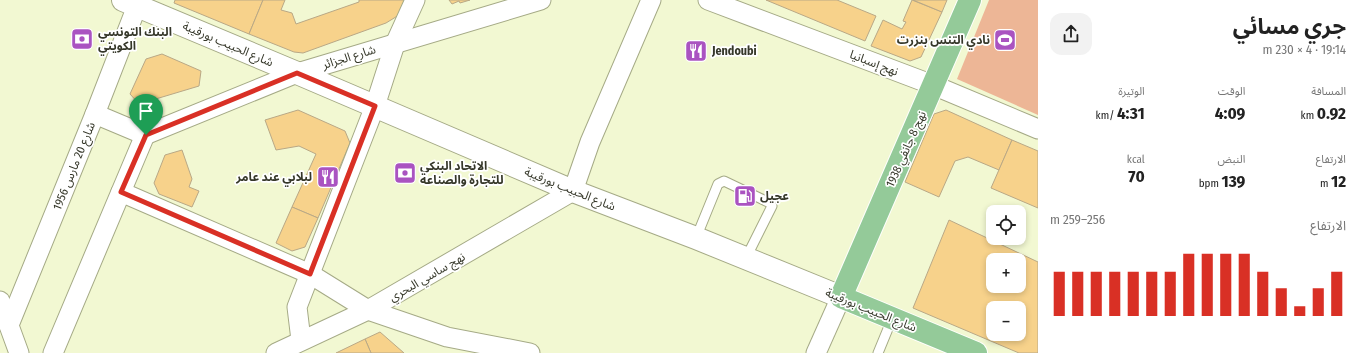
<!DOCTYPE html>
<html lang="ar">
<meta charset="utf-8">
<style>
:root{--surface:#fff;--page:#f2f2f2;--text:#222;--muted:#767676;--accent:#d93025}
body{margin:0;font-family:"Fira Sans Condensed","Noto Sans Arabic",sans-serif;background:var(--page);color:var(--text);direction:rtl;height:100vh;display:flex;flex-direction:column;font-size:15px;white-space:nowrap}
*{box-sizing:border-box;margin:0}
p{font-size:13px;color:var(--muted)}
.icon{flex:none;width:22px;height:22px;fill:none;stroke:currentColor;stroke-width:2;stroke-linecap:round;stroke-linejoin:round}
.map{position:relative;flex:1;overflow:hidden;direction:ltr}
.details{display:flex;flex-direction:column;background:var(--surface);width:320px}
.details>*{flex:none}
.fabs{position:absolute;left:986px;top:205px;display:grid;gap:8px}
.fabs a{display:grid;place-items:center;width:40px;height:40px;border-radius:8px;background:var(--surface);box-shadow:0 2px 6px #0003;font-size:20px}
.pin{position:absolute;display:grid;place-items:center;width:34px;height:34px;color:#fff;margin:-41px -17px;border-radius:50% 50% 50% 0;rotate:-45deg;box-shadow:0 0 4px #0007}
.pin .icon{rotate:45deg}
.round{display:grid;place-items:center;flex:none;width:42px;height:42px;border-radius:12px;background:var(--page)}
.headline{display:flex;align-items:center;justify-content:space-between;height:68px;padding:0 12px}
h1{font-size:22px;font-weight:700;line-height:30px}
.figures{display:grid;grid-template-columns:repeat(3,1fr);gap:6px;height:68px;padding:4px 12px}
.figures div{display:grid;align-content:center}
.figures b{font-size:17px;font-weight:700}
.figures small{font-size:11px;font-weight:400}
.figures p{font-size:11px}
.chart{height:112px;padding:8px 12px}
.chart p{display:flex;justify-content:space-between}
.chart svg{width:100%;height:72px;margin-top:4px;stroke:var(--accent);stroke-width:6}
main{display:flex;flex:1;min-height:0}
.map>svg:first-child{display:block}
.green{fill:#edb696}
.building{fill:#f7d28b;stroke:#b9a886;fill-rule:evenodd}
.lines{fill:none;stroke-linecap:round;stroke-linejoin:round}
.service-casing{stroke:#a5aa86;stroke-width:11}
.minor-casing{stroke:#a5aa86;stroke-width:21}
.secondary-casing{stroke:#a5aa86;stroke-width:24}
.primary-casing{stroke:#fff;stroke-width:24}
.service{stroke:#fff;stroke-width:9}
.minor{stroke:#fff;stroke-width:19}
.secondary{stroke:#fff;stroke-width:22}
.primary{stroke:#94ca99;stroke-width:22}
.route-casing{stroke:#fff;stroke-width:8}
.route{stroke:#d93025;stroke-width:5}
.labels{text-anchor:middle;stroke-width:3.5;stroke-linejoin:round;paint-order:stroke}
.poi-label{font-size:12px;font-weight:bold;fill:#353729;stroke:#fff;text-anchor:start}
.street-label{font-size:12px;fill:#353729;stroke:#fff}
</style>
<main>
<section class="details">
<div class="headline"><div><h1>جري مسائي</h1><p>19:14 · 4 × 230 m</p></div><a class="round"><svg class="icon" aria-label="share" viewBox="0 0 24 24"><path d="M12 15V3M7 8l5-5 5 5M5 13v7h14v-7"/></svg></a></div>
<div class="figures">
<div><p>المسافة</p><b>0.92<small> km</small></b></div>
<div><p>الوقت</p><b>4:09</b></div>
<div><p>الوتيرة</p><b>4:31<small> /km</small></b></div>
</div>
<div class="figures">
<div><p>الارتفاع</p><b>12<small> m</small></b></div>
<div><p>النبض</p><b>139<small> bpm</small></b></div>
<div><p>kcal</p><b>70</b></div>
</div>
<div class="chart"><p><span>الارتفاع</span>256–259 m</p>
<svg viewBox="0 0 160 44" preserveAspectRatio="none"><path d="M5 44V17M15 44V17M25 44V17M35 44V17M45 44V17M55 44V17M65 44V17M75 44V6M85 44V6M95 44V6M105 44V6M115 44V17M125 44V27M135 44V38M145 44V27M155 44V17"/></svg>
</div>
</section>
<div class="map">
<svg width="1038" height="353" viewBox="0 0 1038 353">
<rect width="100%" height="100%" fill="#f2f8d2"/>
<!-- green -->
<path class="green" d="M989,0H1038V115L957,79Z"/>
<!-- building -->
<g class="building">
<path d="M175,0H263L249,34L174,3Z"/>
<path d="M263,0H285L281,10L292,13L296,24L359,2V0H405L399,15L386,23L303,53L294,52L249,34Z"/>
<path d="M449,0H470L460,3L459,1L452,4Z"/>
<path d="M766,0H837L876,16L865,41Z"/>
<path d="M912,0L942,12L921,57L910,61L871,46L883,20L902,29L906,22L903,21Z"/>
<path d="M913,0H947L942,12Z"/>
<path d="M162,54L201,71L199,86L139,104L130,94L146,59Z"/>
<path d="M298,110L345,131L350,143L318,218L292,207L316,154L299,146L276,150L265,120Z"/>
<path d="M946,110L1012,140L999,170L968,157L955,161L939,197L905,182L934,114Z"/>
<path d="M1012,140L1038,151V208L991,188Z"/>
<path d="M182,150L192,179L189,187L199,191L192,207L159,194L154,183L165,155Z"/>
<path d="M292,207L318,218L305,247L292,251L276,243Z"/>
<path d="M949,220L1038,262V353H1019L913,308ZM993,260H1019V286H993ZM993,308H1019V334H993Z"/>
<path d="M380,332L404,353H371L365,339Z"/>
<path d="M365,339L371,353H336Z"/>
</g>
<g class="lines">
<!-- service casing -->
<g class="service-casing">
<g id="service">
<path d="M696,238L718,184L724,181L770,203L772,206L746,258"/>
<path d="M878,353L892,319"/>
</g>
</g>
<!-- minor casing -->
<g class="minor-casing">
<g id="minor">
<path d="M708,0L933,85L1038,129"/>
<path d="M95,114L145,135L297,73L541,0"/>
<path d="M121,192L310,274L368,310L447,337L530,353"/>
<path d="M0,301L19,353"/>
<path d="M9,325L95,114L137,6"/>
<path d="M301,340L297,307L375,106L395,44L415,0"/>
<path d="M53,353L145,135"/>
<path d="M276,353L368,310L573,191L590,142L651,0"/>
<path d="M816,353L841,297"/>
</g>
</g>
<!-- secondary casing -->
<g class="secondary-casing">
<path id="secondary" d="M123,0L297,73L573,191L696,238L841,297"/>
</g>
<!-- primary casing -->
<g class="primary-casing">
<path id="primary" d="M970,0L841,297L976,353"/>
</g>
<!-- service -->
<use href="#service" class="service"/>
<!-- minor -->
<use href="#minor" class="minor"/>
<!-- secondary -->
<use href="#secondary" class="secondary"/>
<!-- primary -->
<use href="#primary" class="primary"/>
</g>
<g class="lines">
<!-- route casing -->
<g class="route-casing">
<path id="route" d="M297,73L375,106L310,274L121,192L146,135Z"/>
</g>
<!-- route -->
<use href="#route" class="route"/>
</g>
<!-- icons -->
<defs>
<g id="bank-square" transform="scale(1.15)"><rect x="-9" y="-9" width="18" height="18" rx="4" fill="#aa53c1" stroke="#fff"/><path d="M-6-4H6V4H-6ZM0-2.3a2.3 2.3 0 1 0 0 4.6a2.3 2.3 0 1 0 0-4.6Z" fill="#fff"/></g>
<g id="stadium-square" transform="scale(1.15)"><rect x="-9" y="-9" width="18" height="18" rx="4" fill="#aa53c1" stroke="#fff"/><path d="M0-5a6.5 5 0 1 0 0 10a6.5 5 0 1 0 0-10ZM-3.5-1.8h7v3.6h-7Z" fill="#fff"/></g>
<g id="restaurant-square" transform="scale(1.15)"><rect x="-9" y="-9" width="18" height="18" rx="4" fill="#aa53c1" stroke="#fff"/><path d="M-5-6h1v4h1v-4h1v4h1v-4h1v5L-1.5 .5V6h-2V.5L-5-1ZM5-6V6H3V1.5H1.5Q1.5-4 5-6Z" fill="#fff"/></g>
<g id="fuel-square" transform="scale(1.15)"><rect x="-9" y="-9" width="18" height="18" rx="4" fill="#aa53c1" stroke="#fff"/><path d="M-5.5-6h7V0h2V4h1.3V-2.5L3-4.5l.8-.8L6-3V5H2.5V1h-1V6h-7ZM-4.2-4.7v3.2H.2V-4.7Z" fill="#fff"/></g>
</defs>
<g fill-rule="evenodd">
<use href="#bank-square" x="82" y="39"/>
<use href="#stadium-square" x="1005" y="40"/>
<use href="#restaurant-square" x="696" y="51"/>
<use href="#bank-square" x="405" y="173"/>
<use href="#restaurant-square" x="328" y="177"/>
<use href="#fuel-square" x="745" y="196"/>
</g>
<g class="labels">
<!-- poi labels -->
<g class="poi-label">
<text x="98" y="36">البنك التونسي<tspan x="98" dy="14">الكويتي</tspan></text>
<text x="990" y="44" text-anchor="end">نادي التنس بنزرت</text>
<text x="712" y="55">Jendoubi</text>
<text x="420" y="170">الاتحاد البنكي<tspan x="420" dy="14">للتجارة والصناعة</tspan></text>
<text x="312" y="181" text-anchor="end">لبلابي عند عامر</text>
<text x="760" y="200">عجيل</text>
</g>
<!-- street labels -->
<g class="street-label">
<text transform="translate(228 44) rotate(23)" y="4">شارع الحبيب بورقيبة</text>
<text transform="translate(349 57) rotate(-17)" y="4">شارع الجزائر</text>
<text transform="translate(874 63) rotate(21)" y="4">نهج إسبانيا</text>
<text transform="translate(906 149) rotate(-66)" y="4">نهج 8 جانفي 1938</text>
<text transform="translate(74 166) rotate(-68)" y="4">شارع 20 مارس 1956</text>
<text transform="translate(570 189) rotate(22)" y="4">شارع الحبيب بورقيبة</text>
<text transform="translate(427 277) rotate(-30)" y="4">نهج ساسي البحري</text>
<text transform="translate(871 310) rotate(22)" y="4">شارع الحبيب بورقيبة</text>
</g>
</g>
</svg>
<div class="fabs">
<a><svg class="icon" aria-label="locate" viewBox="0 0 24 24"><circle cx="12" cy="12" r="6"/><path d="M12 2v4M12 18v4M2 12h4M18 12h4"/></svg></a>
<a>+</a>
<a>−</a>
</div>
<div class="pin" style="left:146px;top:135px;background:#1e9e55"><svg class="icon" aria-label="arrive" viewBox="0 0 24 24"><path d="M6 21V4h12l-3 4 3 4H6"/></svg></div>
</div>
</main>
